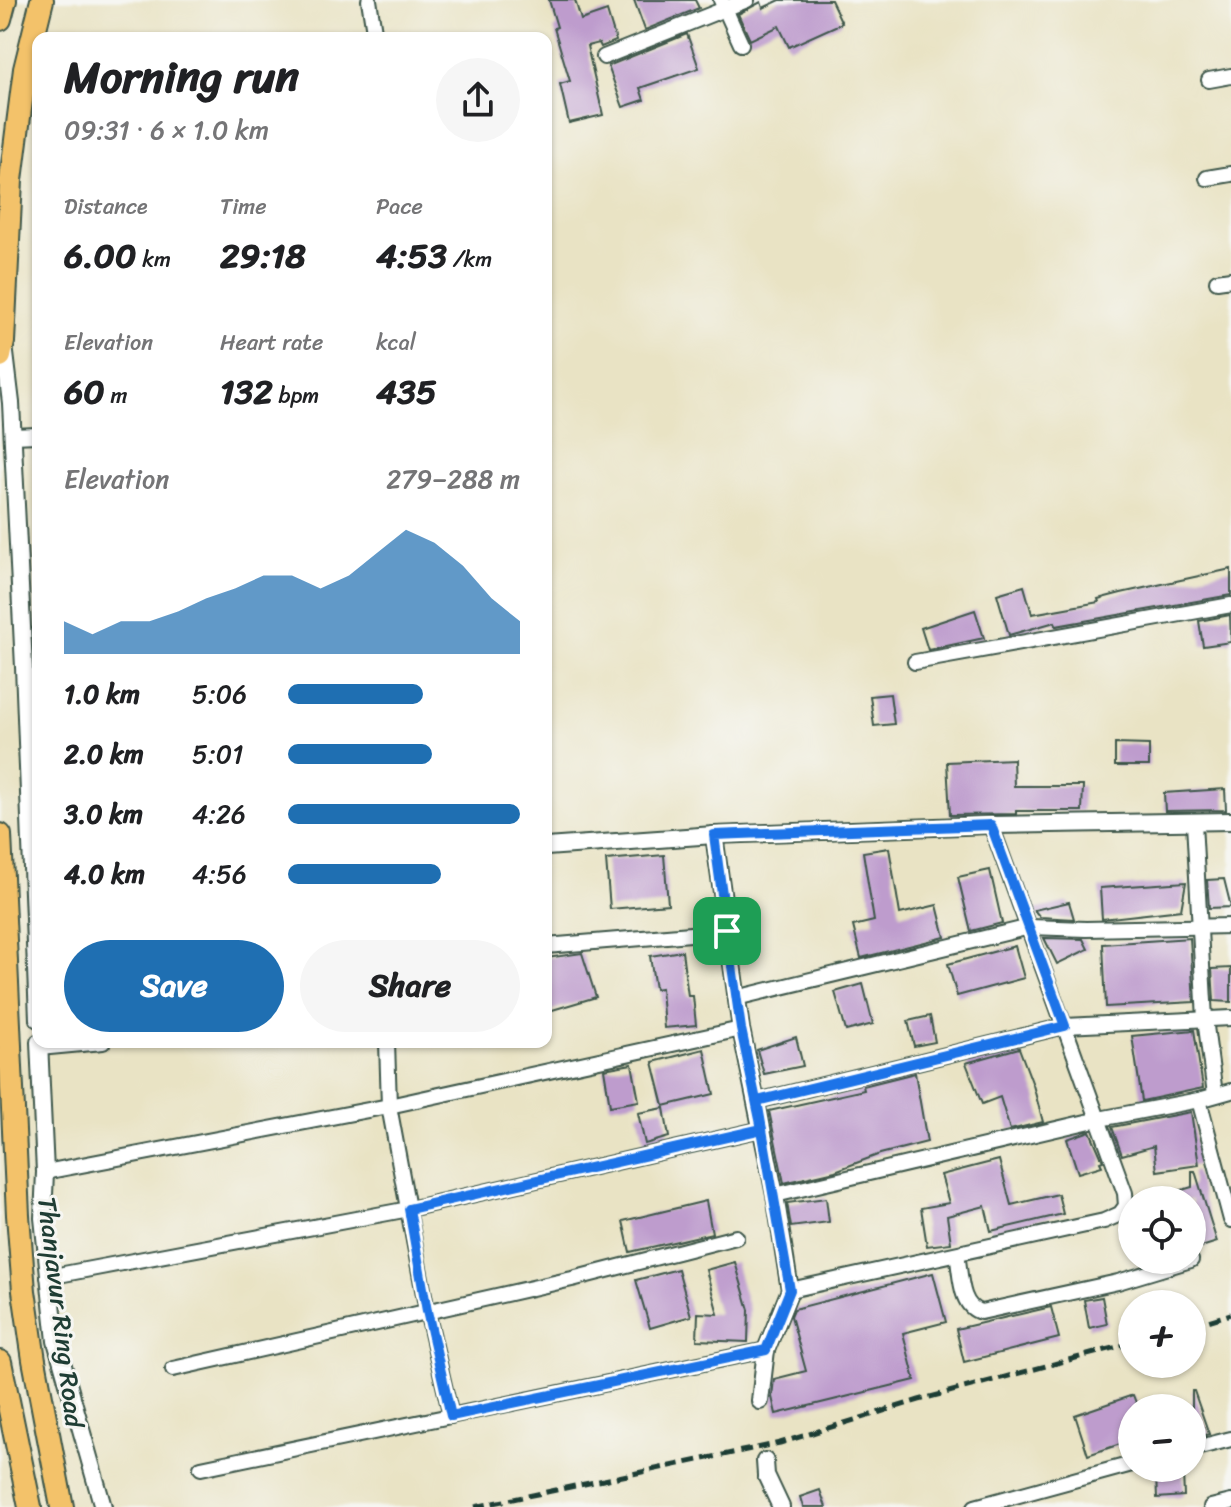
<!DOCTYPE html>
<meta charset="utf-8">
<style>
:root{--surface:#fff;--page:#f6f6f6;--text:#202124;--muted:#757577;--accent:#1f6fb2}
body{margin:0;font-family:Sriracha,sans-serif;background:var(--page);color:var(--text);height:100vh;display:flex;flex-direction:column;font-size:30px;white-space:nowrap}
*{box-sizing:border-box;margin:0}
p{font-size:26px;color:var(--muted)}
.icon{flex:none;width:44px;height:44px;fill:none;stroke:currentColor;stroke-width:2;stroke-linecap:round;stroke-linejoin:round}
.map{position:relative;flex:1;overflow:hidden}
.panel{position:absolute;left:32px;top:32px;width:520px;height:1016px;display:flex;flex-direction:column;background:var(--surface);border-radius:16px;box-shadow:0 2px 6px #0004}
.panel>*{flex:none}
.fabs{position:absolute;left:1118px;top:1186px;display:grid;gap:16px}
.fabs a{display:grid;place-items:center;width:88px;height:88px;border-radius:50%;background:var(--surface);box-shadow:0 2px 6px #0004;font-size:40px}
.pin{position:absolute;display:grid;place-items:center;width:68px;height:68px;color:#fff;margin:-34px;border-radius:16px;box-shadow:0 4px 12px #0006}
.round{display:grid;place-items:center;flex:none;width:84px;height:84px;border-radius:42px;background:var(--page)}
.headline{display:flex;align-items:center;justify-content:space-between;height:136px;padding:0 32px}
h1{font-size:44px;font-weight:700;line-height:60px}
.stats{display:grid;grid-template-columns:repeat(3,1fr);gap:12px;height:136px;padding:8px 32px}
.stats div{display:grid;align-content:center}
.stats b{font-size:34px;font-weight:700}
.stats small{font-size:22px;font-weight:400}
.stats p{font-size:22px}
.chart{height:224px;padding:16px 32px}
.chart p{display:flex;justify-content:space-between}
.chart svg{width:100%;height:144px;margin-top:8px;fill:var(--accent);opacity:.7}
.primary-button{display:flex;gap:16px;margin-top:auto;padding:16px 32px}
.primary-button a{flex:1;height:92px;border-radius:48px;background:var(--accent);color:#fff;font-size:32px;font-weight:700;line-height:92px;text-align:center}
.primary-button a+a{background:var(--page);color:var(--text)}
ul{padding:0 32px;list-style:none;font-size:26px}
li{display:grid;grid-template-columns:128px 96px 1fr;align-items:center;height:60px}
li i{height:20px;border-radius:10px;background:var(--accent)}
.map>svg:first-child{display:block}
.building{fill:#be9ccd}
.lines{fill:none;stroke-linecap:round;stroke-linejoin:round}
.minor-casing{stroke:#3d564a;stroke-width:18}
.tertiary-casing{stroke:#3d564a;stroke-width:20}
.trunk-casing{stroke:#3d564a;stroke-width:26}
.minor{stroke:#fff;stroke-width:14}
.tertiary{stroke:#fff;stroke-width:16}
.trunk{stroke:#f3c26a;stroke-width:22}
.rail{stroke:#1f3d34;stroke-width:5;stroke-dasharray:12 6;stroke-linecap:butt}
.route-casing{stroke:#fff;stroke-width:16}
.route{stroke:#1a73e8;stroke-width:10}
.labels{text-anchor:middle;stroke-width:6;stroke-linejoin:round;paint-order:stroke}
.street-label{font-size:26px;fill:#1f3d34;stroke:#f6f6f2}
</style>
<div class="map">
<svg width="1231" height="1507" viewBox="0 0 1231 1507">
<rect width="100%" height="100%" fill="#f6f6f2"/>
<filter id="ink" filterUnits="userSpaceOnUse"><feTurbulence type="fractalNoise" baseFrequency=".0125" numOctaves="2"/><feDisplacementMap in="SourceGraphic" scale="16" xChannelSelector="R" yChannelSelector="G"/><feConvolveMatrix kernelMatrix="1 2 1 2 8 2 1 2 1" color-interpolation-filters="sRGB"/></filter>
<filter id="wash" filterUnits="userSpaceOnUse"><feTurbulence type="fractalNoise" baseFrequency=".006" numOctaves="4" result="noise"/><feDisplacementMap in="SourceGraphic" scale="32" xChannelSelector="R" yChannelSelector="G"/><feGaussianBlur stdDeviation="1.8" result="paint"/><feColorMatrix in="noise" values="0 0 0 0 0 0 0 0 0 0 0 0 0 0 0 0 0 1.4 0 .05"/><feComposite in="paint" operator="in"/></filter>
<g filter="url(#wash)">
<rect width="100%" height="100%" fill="#e9e3c4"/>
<g id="blocks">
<!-- building -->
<g class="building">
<path d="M549,0H575L581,20L607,11L616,41L601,47L599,43L587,46L603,115L569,123L560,84L570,81L554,28L557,27Z"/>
<path d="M634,0H695L699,8L645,30Z"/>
<path d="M780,0H831L842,23L789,47L779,26L750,40L738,14L761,2L763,8Z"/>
<path d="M687,34L699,68L640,88L644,100L623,107L608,66Z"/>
<path d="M1231,569V595L1056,626L1055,622L1009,635L997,594L1024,586L1032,614L1099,602L1098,599L1121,593Z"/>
<path d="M975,610L984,638L928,650L921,628Z"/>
<path d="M1230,615L1231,642L1203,646L1199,621Z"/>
<path d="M890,694L894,724L874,726L870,696Z"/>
<path d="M1115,744L1149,745V766H1115Z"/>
<path d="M1013,759L1014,786H1083L1082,811H1016V814L950,815L947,762Z"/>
<path d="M1225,789L1226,810L1165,811L1164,793Z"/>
<path d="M889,848L900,914L937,905L945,937L861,958L853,926L874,921L863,852Z"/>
<path d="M664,855L668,904L610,909L606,860Z"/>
<path d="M990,870L1002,923L971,931L958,877Z"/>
<path d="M1224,879L1231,907L1209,908L1207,880Z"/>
<path d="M1186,882L1181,910L1102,919L1100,888Z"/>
<path d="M1069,902L1074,919L1040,917L1034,910Z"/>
<path d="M1044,938L1083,939L1088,949L1057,964Z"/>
<path d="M1190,938L1194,1002L1106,1007L1103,944Z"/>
<path d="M1015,946L1024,978L957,996L948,964Z"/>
<path d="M682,951L688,996H693L696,1025L664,1028L661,988L655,989L650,956Z"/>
<path d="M582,953L596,997L549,1011L546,1000V958Z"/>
<path d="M1231,968V1002L1214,1001L1212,969Z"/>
<path d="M863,984L873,1024L846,1031L835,992Z"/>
<path d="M930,1016L935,1042L914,1046L908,1021Z"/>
<path d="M1194,1030L1203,1088L1142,1101L1132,1036Z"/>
<path d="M796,1037L803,1066L764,1074L757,1050Z"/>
<path d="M1019,1048L1033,1085L1043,1122L1010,1130L1000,1097L982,1104L966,1063Z"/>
<path d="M704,1049L714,1094L664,1106L653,1062Z"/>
<path d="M632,1064L639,1101L610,1106L604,1069Z"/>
<path d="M915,1073L927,1142L880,1154L835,1171L784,1183L769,1111L864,1090L863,1086Z"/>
<path d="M664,1108L669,1137L645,1144L638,1113Z"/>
<path d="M1191,1112L1199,1165L1157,1171L1154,1146L1122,1155L1112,1127Z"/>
<path d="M1090,1131L1103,1161L1100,1162L1102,1166L1078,1173L1067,1139Z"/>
<path d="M999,1160L1011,1205L1058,1194L1063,1214L991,1231L985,1206L947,1216L951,1243L927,1246L921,1208L949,1203L941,1175Z"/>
<path d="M1192,1171H1195L1217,1242L1192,1250V1200H1160L1159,1197L1192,1187Z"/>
<path d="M826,1198L829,1222L791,1227L787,1203Z"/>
<path d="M706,1201L712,1233L630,1252L623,1221Z"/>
<path d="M735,1262L749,1310L748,1342L697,1340L698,1313L718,1314L706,1270Z"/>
<path d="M678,1269L691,1316L650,1328L636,1280Z"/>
<path d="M933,1273L946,1322L903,1333L915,1380L776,1414L772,1397L774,1379L806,1371L791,1316L794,1309Z"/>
<path d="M1102,1297L1107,1324L1089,1328L1084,1300Z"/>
<path d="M1051,1307L1059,1338L964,1362L956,1329Z"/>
<path d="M1192,1391H1194L1209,1434L1192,1439Z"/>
<path d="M1133,1395L1138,1408H1132V1440L1088,1455L1075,1415Z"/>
<path d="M1183,1473L1184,1496L1157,1498L1156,1474Z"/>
<path d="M820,1490L826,1507H803L800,1497Z"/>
</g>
</g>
</g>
<g filter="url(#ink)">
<use href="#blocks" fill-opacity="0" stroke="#3d564a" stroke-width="2"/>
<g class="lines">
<!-- minor casing -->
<g class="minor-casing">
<g id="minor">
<path d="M369,0L375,38"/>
<path d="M721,0L741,44"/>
<path d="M604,57L747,0"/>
<path d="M1209,80L1231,76"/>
<path d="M1207,178L1231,174"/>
<path d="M1217,281L1231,279"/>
<path d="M12,436L38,435"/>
<path d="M915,662L1231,605"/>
<path d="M1194,823L1205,1019L1215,1094"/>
<path d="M546,946L727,931"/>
<path d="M736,998L1030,927L1086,929L1231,926"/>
<path d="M387,1042L389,1106L427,1311L451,1416"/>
<path d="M39,1048L103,1042"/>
<path d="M1199,1100L1231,1220"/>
<path d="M757,1101L1065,1026L1231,1018"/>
<path d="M45,1172L389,1106L741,1029"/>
<path d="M775,1195L1099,1119L1199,1100L1231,1091"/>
<path d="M957,1254C961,1273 959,1307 981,1312L1118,1282L1191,1260"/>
<path d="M48,1277L409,1209L762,1129"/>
<path d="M790,1290L1104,1221L1120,1214L1126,1206L1125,1193L991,825"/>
<path d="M173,1369L572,1279L736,1237"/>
<path d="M1192,1449L1231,1439"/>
<path d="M201,1468L766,1350"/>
<path d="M975,1507L1132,1464"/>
<path d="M1211,1507L1231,1502"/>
</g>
</g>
<!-- tertiary casing -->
<g class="tertiary-casing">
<g id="tertiary">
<path d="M4,345L11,403L24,667L38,1019"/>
<path d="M714,835L741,1029L775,1195L790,1290L766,1350L760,1401"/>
<path d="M546,847L714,835L991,825L1231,821"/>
<path d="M39,1042L45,1172L43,1218L56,1341L103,1507"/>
<path d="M765,1461L766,1475L781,1507"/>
</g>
</g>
<!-- trunk casing -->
<g class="trunk-casing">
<g id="trunk">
<path d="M0,19L5,0"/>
<path d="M0,356L3,342L11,180L25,69L42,0"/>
<path d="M0,835L18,1215L24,1291L34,1360L62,1507"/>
<path d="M0,1362L30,1507"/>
</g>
</g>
<!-- minor -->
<use href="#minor" class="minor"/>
<!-- tertiary -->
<use href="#tertiary" class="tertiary"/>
<!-- trunk -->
<use href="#trunk" class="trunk"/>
<!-- rail -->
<g class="rail">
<path d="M1192,1326L1231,1314"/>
<path d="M475,1507L780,1443L919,1400L1132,1343"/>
</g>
</g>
</g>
<g class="lines" filter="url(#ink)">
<!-- route casing -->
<g class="route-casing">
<path id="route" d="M727,931L741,1029L762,1129L409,1209L427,1311L451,1416L766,1350L790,1290L757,1101L1065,1026L991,825L714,835L727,931"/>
</g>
<!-- route -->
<use href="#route" class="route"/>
</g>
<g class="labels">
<!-- street labels -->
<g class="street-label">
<text transform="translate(61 1312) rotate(83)" y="9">Thanjavur Ring Road</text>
</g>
</g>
</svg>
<div class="fabs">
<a><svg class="icon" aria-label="locate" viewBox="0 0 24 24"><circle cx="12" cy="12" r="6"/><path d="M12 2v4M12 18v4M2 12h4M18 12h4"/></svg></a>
<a>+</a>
<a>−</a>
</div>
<div class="pin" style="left:727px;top:931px;background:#1e9e55"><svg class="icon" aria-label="arrive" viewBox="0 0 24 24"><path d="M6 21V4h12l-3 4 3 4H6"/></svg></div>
<section class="panel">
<div class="headline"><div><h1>Morning run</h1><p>09:31 · 6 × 1.0 km</p></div><a class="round"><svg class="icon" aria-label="share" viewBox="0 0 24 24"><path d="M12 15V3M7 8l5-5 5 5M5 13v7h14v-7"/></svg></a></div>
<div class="stats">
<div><p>Distance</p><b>6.00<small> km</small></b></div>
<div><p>Time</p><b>29:18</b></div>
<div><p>Pace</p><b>4:53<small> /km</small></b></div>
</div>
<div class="stats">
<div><p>Elevation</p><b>60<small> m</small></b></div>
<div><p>Heart rate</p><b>132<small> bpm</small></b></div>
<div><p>kcal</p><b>435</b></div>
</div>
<div class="chart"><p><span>Elevation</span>279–288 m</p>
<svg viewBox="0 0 160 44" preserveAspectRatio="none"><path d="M0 44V34L10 38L20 34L30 34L40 31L50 27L60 24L70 20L80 20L90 24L100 20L110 13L120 6L130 10L140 17L150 27L160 34V44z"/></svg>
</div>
<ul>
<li><b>1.0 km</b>5:06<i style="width:58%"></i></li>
<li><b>2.0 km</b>5:01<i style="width:62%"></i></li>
<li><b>3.0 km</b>4:26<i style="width:100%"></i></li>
<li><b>4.0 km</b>4:56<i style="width:66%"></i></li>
</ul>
<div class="primary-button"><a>Save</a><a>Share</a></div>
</section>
</div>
